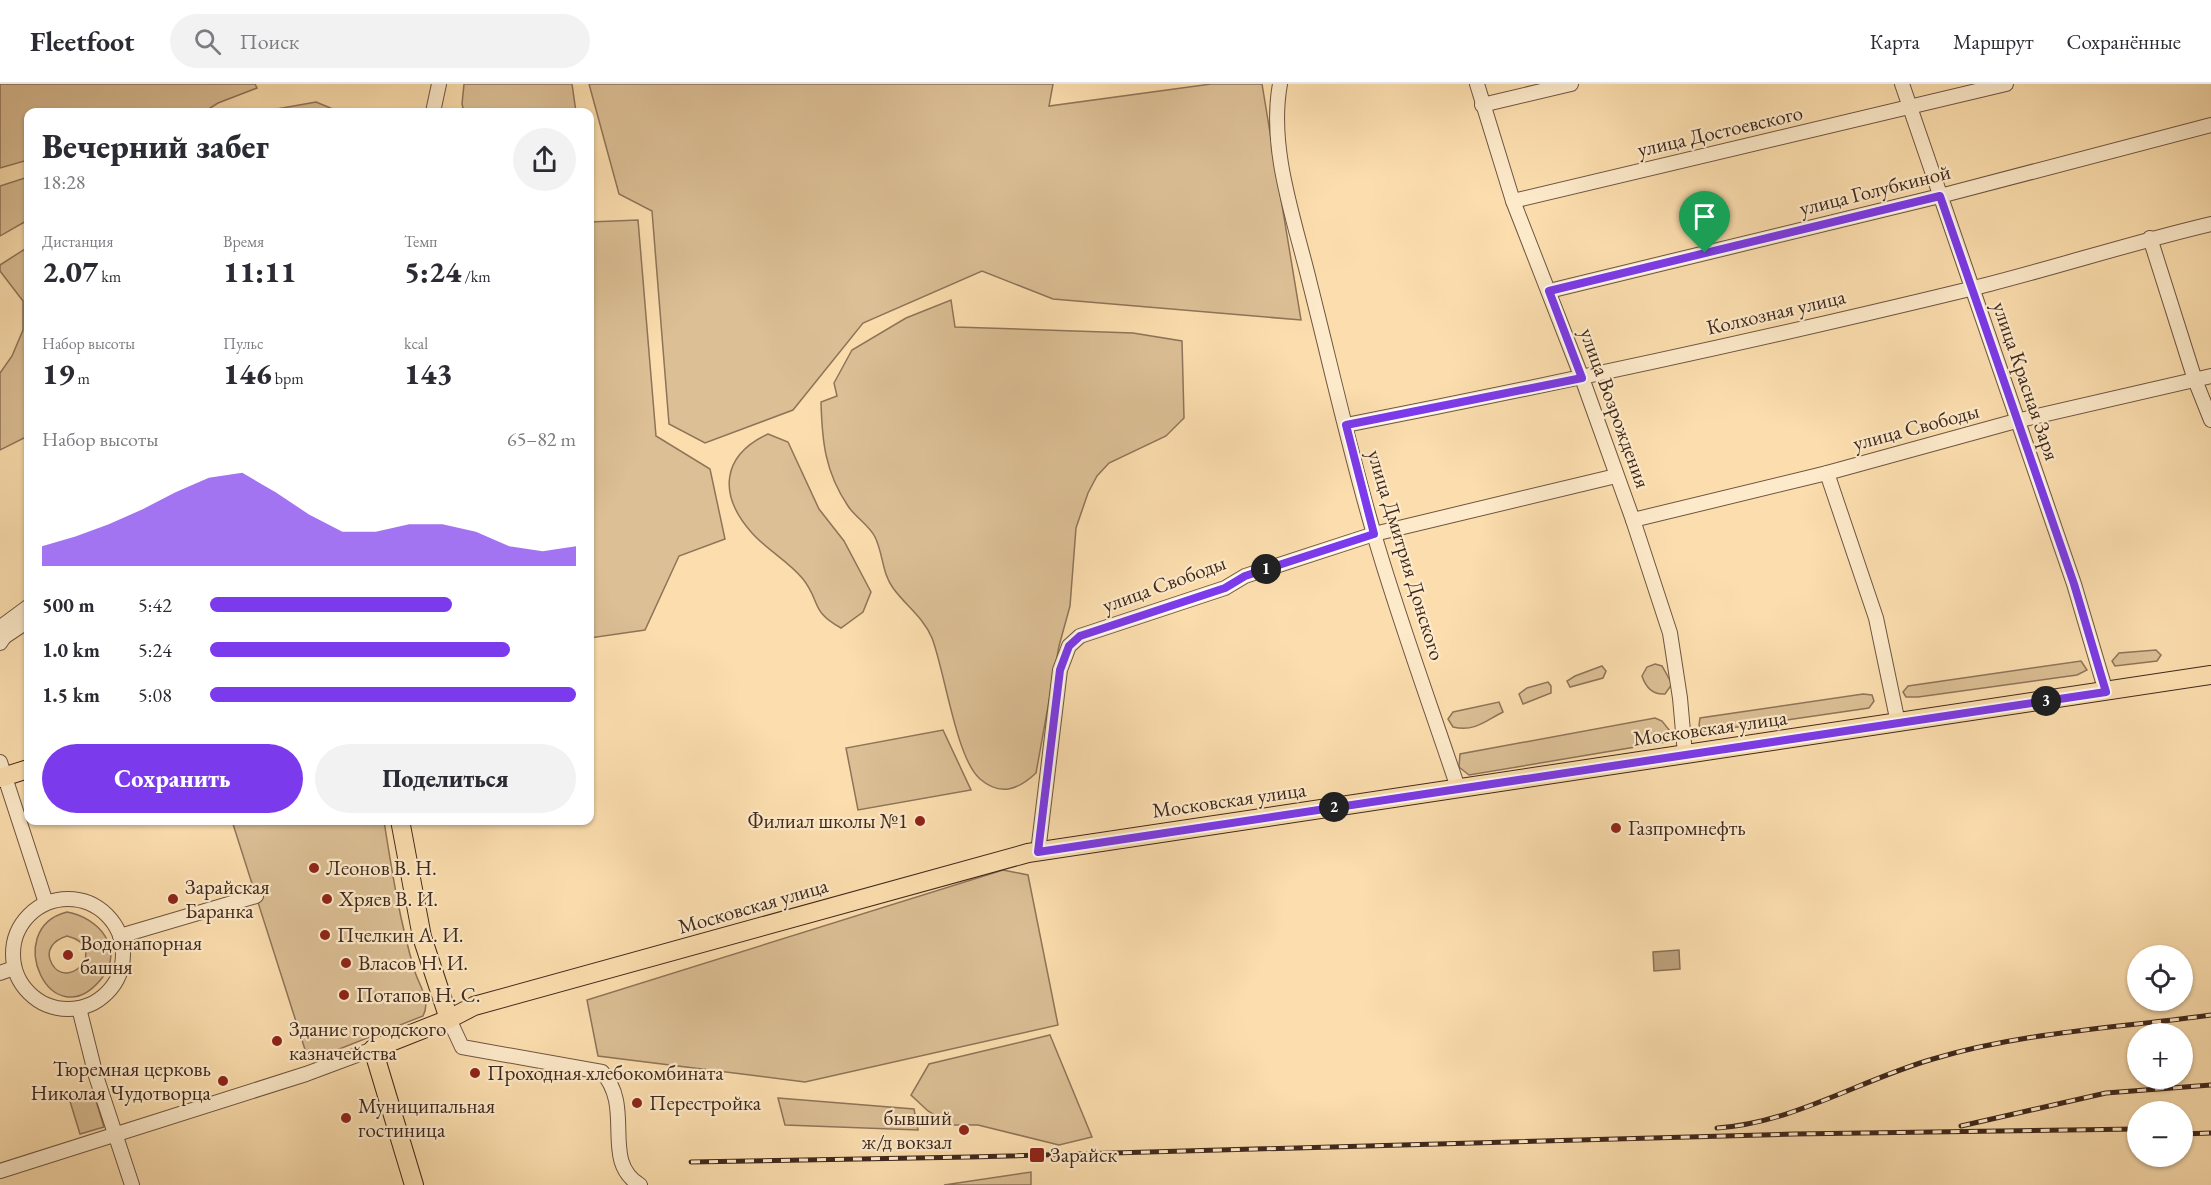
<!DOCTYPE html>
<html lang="ru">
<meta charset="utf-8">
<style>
:root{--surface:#fff;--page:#f2f2f3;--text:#2b2b33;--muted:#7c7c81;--line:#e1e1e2;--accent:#7c3aed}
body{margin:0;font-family:"EB Garamond",serif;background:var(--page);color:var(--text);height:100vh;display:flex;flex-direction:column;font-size:22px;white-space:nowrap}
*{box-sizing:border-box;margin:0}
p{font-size:20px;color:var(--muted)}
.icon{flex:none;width:33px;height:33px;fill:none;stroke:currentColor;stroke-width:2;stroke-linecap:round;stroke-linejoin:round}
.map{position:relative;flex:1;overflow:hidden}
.panel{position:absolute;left:24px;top:24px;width:570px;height:717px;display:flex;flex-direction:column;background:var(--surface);border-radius:12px;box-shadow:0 2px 4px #0004}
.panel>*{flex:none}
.buttons{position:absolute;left:2127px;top:861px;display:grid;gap:12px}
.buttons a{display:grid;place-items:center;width:66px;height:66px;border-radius:50%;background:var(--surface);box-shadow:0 2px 4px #0004;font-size:30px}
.pin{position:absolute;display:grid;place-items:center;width:51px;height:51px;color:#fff;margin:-62px -26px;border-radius:50% 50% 50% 0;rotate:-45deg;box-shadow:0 0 6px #0007}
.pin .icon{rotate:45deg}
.km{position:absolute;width:30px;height:30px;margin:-15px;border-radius:50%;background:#222;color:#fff;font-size:16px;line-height:30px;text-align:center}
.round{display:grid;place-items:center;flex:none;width:63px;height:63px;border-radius:32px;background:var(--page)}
.summary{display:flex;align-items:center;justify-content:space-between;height:102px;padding:0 18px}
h1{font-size:33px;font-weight:800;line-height:45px}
.stats{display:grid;grid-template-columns:repeat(3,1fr);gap:9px;height:102px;padding:6px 18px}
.stats div{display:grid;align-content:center}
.stats b{font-size:30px;font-weight:800}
.stats small{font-size:16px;font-weight:400}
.stats p{font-size:16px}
.chart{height:168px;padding:12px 18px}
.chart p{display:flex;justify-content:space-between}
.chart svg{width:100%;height:108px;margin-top:6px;fill:var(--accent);opacity:.7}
.primary-button{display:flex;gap:12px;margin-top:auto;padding:12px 18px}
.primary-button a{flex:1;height:69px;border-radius:36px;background:var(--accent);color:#fff;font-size:24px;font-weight:800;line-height:69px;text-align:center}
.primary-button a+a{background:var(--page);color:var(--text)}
ul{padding:0 18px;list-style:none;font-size:20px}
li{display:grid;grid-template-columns:96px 72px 1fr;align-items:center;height:45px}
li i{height:15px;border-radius:8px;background:var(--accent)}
header{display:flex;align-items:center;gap:36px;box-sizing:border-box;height:84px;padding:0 30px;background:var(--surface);border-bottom:2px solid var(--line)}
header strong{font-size:28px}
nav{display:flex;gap:33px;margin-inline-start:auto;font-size:21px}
.search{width:420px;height:54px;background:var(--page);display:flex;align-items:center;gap:15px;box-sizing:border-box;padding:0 21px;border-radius:33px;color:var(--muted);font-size:22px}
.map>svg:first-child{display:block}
.green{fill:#dcbf95;stroke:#8e7459;stroke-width:1.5;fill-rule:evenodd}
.water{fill:#bca07d;stroke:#8a7057;stroke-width:1.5}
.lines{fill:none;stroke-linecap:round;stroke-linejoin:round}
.minor-casing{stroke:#6e5641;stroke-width:16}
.major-casing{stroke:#3f281d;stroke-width:20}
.minor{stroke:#fdeaca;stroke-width:14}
.major{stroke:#fcdeae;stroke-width:18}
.rail-casing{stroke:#3f281d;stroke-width:5}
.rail{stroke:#fdeaca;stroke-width:3;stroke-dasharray:9;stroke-linecap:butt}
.route-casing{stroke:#fff;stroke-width:12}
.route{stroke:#7c3aed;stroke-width:8}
.poi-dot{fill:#8f2418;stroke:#fdeaca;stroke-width:2}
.labels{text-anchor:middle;stroke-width:4.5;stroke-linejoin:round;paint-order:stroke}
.street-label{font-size:21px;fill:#3f281d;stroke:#fdeaca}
.poi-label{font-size:21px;fill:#3f281d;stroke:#fdeaca;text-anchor:start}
</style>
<header>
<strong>Fleetfoot</strong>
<div class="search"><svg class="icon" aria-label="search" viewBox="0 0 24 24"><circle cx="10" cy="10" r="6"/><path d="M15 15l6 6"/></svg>Поиск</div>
<nav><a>Карта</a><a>Маршрут</a><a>Сохранённые</a></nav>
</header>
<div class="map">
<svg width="2211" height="1101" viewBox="0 0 2211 1101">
<rect width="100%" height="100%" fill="#fcdeae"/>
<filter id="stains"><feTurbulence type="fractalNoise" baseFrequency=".00333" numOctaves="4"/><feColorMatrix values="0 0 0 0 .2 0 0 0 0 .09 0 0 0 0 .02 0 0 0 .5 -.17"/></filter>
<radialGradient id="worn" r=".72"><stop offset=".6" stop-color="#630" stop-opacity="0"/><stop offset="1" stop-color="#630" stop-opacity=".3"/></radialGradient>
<!-- green -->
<g class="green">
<path d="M0,0H255L257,4L218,19L204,28H28V76L0,84Z"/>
<path d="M464,0H572L576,28H464L462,20Z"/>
<path d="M589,0H1053L1049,22L1211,0H1262L1301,236L1053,215L982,187L863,239L793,326L705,359L669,340L652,127L619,110Z"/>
<path d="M316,18L340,28H264L271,26Z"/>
<path d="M28,93V136L0,152V102Z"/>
<path d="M638,136L656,352L710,385L725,455L679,472L645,546L590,554V138Z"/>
<path d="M28,163V352L0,366V289L12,272L23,246V217L0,187V181Z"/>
<path d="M951,216L955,243L1133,249L1182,257L1184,334L1166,352L1109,379L1097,392L1088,409L1076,444L1070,522L1059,562L1036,689C1019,705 1001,713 980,695C956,674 945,588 932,554C923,533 906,522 893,504C882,489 883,469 875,453C869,441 855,433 848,422C825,388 822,357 821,318L837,312L834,299L852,266L906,234Z"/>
<path d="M768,350L788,358L819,425L844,457L871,508L863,528L841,544C810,527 821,518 803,495C788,477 767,466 752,449C718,411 721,372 768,350Z"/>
<path d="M2156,566L2161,571L2157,577L2115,582L2112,577L2119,569Z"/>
<path d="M2081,577L2087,586L2077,591L1918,613H1906L1903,608L1908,602Z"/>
<path d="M1655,580L1662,582L1672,600L1665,610C1653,611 1646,604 1642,592L1647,583Z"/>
<path d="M1602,582L1606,587L1603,594L1570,603L1567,597L1575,592Z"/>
<path d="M1548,598L1551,602V609L1523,620L1519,610L1527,604Z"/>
<path d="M1863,610L1872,611L1874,617L1869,624L1703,648L1699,641L1700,634Z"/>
<path d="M1499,618L1503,628C1485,637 1475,648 1453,643L1448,635L1453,628Z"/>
<path d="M1655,634L1662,637L1670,647L1665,658L1469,691L1459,683L1460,670Z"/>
<path d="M943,646L971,706L858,726L846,664Z"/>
<path d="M232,737H384C392,788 400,839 415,888C420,903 431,917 423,932L314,975H308Z"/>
<path d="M1003,786L1028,791L1058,941L805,998L598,972L587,916Z"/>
<path d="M67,828C97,833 126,864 102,894C52,957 0,845 67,828ZM67,852C110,863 68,908 52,880C44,866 54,856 67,852Z"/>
<path d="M1050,951L1092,1053L1059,1061L978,1041H951L928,1027L911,1011L929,980Z"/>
<path d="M93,1007L104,1043L80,1050L69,1014Z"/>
<path d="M778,1014L914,1025L918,1046L785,1041Z"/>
<path d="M1031,1088V1101H944Z"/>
</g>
<!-- water -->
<path class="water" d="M1679,866L1680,885L1654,887L1653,868Z"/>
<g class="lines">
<!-- minor casing -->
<g class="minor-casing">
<g id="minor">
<path d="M1280,0C1268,65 1295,137 1310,200C1331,283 1350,368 1374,450C1399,536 1430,620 1458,704"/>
<path d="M1477,0L1513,117L1582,294L1633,436L1670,549L1680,614L1685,670"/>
<path d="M1902,0L2074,500L2106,608"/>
<path d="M1482,21L1571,0"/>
<path d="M433,28L439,0"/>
<path d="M1513,117L2006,0"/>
<path d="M2150,154L2195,296L2211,336"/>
<path d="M1549,207L1940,112L2211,41"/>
<path d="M1346,341C1555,300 1764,255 1970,205C2051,185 2130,159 2211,140"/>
<path d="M1827,389L1876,534L1898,639"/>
<path d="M1633,436L1827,389L2016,337L2211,292"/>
<path d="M4,553L28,537"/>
<path d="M0,559L4,553L5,540L28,523"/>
<path d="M0,678L46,819"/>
<path d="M1038,768L1060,586L1069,562L1080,552L1225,504L1245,492L1374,450L1616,392"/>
<circle cx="68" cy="870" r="55"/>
<path d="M120,852L256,812"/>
<path d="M0,889L14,884"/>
<path d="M79,924L96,992L132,1101"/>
<path d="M449,935L462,963L602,988C635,1024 600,1077 640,1101"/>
<path d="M0,1087L306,990L373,965"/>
</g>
</g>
<!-- major casing -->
<g class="major-casing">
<g id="major">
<path d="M0,694L28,685"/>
<path d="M400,736L422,853L449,935"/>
<path d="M414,1101L373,965L449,935L474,922L1028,769L2211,591"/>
</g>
</g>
<!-- minor -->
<use href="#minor" class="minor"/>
<!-- major -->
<use href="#major" class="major"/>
<!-- rail casing -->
<g class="rail-casing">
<g id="rail">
<path d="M1961,1042L2106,1009L2211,1001"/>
<path d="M1717,1044C1793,1039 1860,996 1933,975C2023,948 2118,944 2211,931"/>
<path d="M2182,1050L2211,1049"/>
<path d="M691,1078L970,1073L1794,1050L2138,1045"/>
</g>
</g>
<!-- rail -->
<use href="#rail" class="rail"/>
</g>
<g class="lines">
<!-- route casing -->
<g class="route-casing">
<path id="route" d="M1940,112L2074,500L2106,608L1038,768L1060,586L1069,562L1080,552L1225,504L1245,492L1374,450L1346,341L1582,294L1549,207Z"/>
</g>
<!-- route -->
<use href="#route" class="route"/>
</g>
<!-- markers -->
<g class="poi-dot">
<circle cx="920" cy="737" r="6"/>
<circle cx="1616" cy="744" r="6"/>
<circle cx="314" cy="784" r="6"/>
<circle cx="173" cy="815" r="6"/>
<circle cx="327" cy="815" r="6"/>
<circle cx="325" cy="851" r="6"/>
<circle cx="68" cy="871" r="6"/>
<circle cx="346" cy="879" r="6"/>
<circle cx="344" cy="911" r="6"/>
<circle cx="277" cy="957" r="6"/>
<circle cx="475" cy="989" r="6"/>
<circle cx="223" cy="997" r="6"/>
<circle cx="637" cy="1019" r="6"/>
<circle cx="346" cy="1034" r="6"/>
<circle cx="964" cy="1046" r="6"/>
<rect x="1029" y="1063" width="16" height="16" rx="3"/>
</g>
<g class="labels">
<!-- street labels -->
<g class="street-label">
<text transform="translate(1720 47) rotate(-13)" y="7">улица Достоевского</text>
<text transform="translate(1875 106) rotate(-14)" y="7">улица Голубкиной</text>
<text transform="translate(1776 228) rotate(-13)" y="7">Колхозная улица</text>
<text transform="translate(2026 297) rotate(71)" y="7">улица Красная Заря</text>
<text transform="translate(1615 324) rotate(70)" y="7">улица Возрождения</text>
<text transform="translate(1916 343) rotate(-15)" y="7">улица Свободы</text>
<text transform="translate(1406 471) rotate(73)" y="7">улица Дмитрия Донского</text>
<text transform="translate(1164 500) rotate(-20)" y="7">улица Свободы</text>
<text transform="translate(1710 644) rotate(-8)" y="7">Московская улица</text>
<text transform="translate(1229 716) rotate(-8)" y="7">Московская улица</text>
<text transform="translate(753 822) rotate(-16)" y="7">Московская улица</text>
</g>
<!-- poi labels -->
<g class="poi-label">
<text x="908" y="744" text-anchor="end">Филиал школы №1</text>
<text x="1628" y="751">Газпромнефть</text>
<text x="326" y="791">Леонов В. Н.</text>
<text x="185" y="810">Зарайская<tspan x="185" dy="24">Баранка</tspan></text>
<text x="339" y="822">Хряев В. И.</text>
<text x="337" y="858">Пчелкин А. И.</text>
<text x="80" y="866">Водонапорная<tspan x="80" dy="24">башня</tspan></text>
<text x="358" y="886">Власов Н. И.</text>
<text x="356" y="918">Потапов Н. С.</text>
<text x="289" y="952">Здание городского<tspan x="289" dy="24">казначейства</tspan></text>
<text x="211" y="992" text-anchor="end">Тюремная церковь<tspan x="211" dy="24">Николая Чудотворца</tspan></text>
<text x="487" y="996">Проходная хлебокомбината</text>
<text x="649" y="1026">Перестройка</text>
<text x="358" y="1029">Муниципальная<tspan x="358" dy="24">гостиница</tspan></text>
<text x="952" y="1041" text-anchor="end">бывший<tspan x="952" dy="24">ж/д вокзал</tspan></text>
<text x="1050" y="1078">Зарайск</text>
</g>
</g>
<rect width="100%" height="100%" filter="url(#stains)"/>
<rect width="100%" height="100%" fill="url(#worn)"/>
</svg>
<div class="buttons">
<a><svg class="icon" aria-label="locate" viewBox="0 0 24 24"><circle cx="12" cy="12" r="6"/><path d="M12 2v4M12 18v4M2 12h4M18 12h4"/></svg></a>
<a>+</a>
<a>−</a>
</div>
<div class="pin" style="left:1705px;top:169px;background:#1e9e55"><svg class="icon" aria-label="arrive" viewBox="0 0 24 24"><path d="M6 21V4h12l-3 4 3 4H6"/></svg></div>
<b class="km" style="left:1266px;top:485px">1</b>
<b class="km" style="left:1334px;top:723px">2</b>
<b class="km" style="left:2046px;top:617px">3</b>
<section class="panel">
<div class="summary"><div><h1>Вечерний забег</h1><p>18:28</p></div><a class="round"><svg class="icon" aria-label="share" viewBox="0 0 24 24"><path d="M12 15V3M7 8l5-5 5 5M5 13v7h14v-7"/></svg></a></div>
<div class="stats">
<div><p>Дистанция</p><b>2.07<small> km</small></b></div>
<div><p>Время</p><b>11:11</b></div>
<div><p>Темп</p><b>5:24<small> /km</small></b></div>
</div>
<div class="stats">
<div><p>Набор высоты</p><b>19<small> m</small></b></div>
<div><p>Пульс</p><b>146<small> bpm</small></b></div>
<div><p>kcal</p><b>143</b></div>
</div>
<div class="chart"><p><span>Набор высоты</span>65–82 m</p>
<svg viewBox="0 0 160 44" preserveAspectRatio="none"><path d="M0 44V36L10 32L20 27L30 21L40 14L50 8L60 6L70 14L80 23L90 30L100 30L110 27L120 27L130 30L140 36L150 38L160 36V44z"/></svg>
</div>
<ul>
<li><b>500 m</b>5:42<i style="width:66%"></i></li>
<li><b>1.0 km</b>5:24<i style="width:82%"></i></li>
<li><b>1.5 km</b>5:08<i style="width:100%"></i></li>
</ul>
<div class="primary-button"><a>Сохранить</a><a>Поделиться</a></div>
</section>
</div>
